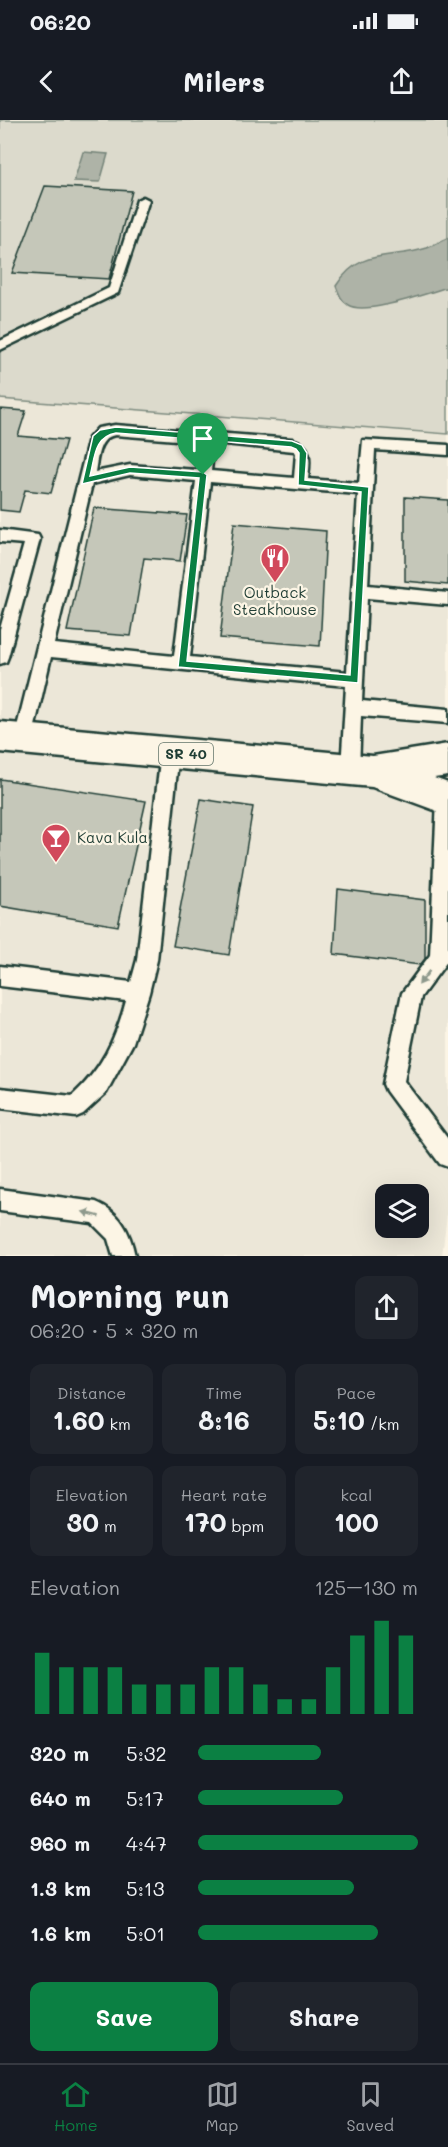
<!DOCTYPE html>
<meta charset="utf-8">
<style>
:root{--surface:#171b24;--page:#20242c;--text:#f1f3f6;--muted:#9ea1a6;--line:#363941;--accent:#0b8043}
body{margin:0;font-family:Mali,sans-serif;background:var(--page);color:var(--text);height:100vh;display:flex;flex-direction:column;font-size:22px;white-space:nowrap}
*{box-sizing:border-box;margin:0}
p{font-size:20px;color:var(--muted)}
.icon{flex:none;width:33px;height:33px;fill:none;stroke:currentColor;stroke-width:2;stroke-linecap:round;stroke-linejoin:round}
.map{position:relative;height:1136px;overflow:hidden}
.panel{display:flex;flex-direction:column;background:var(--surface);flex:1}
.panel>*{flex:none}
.fabs{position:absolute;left:375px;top:1064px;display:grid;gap:12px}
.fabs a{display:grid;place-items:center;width:54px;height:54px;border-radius:12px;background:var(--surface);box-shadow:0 6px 24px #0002;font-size:30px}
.pin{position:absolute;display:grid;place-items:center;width:51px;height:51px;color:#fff;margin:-62px -26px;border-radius:50% 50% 50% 0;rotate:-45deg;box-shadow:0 0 6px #0007}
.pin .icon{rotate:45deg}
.round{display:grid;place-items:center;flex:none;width:63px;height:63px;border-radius:12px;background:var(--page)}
.headline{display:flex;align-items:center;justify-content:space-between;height:102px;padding:0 30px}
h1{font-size:33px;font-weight:700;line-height:45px}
.figures{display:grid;grid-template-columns:repeat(3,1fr);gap:9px;height:102px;padding:6px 30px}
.figures div{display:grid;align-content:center;border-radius:12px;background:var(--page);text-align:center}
.figures b{font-size:26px;font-weight:700}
.figures small{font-size:16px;font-weight:400}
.figures p{font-size:16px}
.chart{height:168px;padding:12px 30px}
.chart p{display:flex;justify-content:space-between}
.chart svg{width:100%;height:108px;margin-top:6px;stroke:var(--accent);stroke-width:6}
.cta{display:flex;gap:12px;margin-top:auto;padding:12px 30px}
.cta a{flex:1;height:69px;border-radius:12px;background:var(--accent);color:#fff;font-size:24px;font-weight:700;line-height:69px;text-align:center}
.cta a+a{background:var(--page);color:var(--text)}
ul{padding:0 30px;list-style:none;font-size:20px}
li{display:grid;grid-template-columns:96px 72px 1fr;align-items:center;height:45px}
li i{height:15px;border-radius:8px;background:var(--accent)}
.status{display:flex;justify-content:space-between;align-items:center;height:42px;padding:0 30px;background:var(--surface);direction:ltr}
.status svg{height:16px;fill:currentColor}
header{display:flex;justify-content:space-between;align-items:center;height:78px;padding:0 30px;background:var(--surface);font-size:27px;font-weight:700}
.tabs{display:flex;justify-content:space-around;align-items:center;height:84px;border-top:2px solid var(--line);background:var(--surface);font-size:16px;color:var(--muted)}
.tabs a{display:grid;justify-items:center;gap:3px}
.tabs .active{color:var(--accent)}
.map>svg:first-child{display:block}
.built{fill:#ece7d8;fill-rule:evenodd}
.green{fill:#dcdacc;stroke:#7e8c80;stroke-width:1.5}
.water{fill:#aeb3a7;stroke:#758479;stroke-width:1.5}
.building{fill:#c5c7b9;stroke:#1f3d34;stroke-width:1.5}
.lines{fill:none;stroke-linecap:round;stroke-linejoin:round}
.lane-casing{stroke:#1f3d34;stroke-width:5}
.primary-casing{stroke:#1f3d34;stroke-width:5}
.lane{fill:#fcf5e5;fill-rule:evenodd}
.primary{fill:#fcf5e5;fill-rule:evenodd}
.oneway{fill:#8e998c}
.route{fill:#0b8043;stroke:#fff;stroke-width:1.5;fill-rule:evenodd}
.labels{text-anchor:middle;stroke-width:4.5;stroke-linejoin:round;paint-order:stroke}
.shield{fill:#fcf5e5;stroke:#617469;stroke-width:1.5}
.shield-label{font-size:14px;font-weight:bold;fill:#1f3d34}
.poi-label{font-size:15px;fill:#1f3d34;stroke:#fcf5e5}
</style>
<div class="status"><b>06:20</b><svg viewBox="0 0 49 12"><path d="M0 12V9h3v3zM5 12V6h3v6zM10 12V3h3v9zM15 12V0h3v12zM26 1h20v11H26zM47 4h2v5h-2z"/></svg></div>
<header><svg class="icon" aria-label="back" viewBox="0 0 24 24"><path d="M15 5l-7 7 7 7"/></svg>Milers<svg class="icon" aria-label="share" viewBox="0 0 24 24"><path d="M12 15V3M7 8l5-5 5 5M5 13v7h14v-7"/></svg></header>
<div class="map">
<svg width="448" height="1136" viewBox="0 0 448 1136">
<rect width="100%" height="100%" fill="#fcf5e5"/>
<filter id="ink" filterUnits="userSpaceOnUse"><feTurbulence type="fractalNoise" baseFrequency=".0167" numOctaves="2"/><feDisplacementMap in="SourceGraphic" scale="12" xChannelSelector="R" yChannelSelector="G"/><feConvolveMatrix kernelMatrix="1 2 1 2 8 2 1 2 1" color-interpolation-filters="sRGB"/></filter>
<g filter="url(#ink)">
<!-- built -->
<g class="built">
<path d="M0,279L448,314V626L374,637L364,633L363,636L0,603Z"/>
<path d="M0,631L359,665V668L370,667L448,694V1086L442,1136H0ZM386,1074H418V1107H386Z"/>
</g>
<!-- green -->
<path class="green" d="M0,0H448V314L0,279Z"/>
<!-- water -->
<g class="water">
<path d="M83,32L108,34L100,62L74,61Z"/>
<path d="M448,118V167C427,173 365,196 348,185C341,180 339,174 336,166C360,127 391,140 427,128C434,125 441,121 448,118Z"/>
</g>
<!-- building -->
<g class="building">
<path d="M45,66L132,71L109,159L12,153Z"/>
<path d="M0,289L26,291L18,316L66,320L51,373L25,370L19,392L0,390Z"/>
<path d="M405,377L448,380V465L405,461Z"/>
<path d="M94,388L187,395L180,441L144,438L131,516L67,511Z"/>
<path d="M234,403L326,411L320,526L220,518Z"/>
<path d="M0,659L146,681L118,806L0,786Z"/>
<path d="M201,679L253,687L229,835L173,826Z"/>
<path d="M338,769L425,780V839L420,845L334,834Z"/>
</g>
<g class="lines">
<!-- lane casing -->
<g class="lane-casing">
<g id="lane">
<path d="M143,77L149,80L118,173L0,230V221L109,168L137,80Z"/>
<path d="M115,305L292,319C313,325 310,340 308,359L359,363L363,320L448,325V335L375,330L368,465L448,473V485L367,478L362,581L448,589V603L361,596L359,649L356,655L350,657L344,655L341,649L346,566L51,537L32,619L29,624L23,627L17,624L14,619L89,318L98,308ZM115,315L201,322L197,350L130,345L95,352C98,337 98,318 115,315ZM214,323L294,331L296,333L294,358L211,351ZM130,355L196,361L174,536L54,524L92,364ZM210,362L358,374L347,552L190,537Z"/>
<path d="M0,410L38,415L40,419L8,537L6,542L0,544V509L24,424L0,422Z"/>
<path d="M170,624L176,627L179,632L157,840L149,873L133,923L106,973L83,994L76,997L0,988V968L72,976C102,949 115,920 126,881L0,866V846L131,862L137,840L161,632L164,627Z"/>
<path d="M446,671L448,672V840L421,877L404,961L448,1019V1047L440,1044L386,971L383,964L402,873L430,835L437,679L440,673Z"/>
<path d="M0,1069L96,1082C120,1092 130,1111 135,1136H113L108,1119L92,1103L0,1091Z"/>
</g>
</g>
<!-- primary casing -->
<g class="primary-casing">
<path id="primary" d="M0,602L373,636L448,624V656L434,658L448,663V695L372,667L0,632Z"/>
</g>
<!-- lane -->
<use href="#lane" class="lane"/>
<!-- primary -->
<use href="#primary" class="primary"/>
</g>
<!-- one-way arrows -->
<defs><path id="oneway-solid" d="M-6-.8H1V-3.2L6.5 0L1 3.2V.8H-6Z" transform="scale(1.5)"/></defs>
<g class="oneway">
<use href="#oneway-solid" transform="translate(424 858) rotate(127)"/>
<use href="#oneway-solid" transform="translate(91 1094) rotate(-165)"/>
</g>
</g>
<!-- route -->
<path class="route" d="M116,307L292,321L302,325L307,333L305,360L369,367L358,563L178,547L199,358L130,353L82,364L93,316L100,310ZM116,313L291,327L296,329L299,333L298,365L361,372L350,555L187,541L207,355L203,352L130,347L90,356C95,337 94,317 116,313Z"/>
<!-- icons -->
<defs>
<g id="restaurant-pin" transform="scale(1.5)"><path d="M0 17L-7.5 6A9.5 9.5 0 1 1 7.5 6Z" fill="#d1495b" stroke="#fcf5e5"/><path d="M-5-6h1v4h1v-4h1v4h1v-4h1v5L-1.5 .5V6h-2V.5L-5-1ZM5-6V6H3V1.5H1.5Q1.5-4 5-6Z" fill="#fff"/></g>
<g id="bar-pin" transform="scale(1.5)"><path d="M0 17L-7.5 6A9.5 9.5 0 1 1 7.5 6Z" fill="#d1495b" stroke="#fcf5e5"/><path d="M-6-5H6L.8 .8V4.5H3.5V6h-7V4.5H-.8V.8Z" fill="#fff"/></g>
</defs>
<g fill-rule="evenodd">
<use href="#restaurant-pin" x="275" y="438"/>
<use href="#bar-pin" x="56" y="718"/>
</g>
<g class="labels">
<!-- shield labels -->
<rect class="shield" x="159" y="623" width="54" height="22" rx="4.5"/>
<g class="shield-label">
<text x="186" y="639">SR 40</text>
</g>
<!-- poi labels -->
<g class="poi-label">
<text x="275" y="478">Outback<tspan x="275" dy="17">Steakhouse</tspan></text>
<text x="77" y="723" text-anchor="start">Kava Kula</text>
</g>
</g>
</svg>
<div class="fabs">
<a><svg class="icon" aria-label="layers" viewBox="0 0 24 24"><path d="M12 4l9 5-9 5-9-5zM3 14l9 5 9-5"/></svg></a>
</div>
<div class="pin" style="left:203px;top:355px;background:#1e9e55"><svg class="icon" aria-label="arrive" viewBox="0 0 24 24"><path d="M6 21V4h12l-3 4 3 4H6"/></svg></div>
</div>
<section class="panel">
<div class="headline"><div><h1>Morning run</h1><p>06:20 · 5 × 320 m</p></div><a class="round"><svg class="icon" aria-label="share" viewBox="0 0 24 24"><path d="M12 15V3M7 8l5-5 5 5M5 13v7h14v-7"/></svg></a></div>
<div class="figures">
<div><p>Distance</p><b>1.60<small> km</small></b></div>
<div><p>Time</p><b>8:16</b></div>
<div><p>Pace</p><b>5:10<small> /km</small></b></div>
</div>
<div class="figures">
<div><p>Elevation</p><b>30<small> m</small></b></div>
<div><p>Heart rate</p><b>170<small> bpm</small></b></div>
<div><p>kcal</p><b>100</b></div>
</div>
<div class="chart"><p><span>Elevation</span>125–130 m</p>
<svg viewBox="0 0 160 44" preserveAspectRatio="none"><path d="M5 44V19M15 44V25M25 44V25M35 44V25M45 44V32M55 44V32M65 44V32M75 44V25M85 44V25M95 44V32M105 44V38M115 44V38M125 44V25M135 44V12M145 44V6M155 44V12"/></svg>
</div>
<ul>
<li><b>320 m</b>5:32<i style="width:56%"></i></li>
<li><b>640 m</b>5:17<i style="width:66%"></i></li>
<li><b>960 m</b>4:47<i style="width:100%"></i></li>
<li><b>1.3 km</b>5:13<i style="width:71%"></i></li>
<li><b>1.6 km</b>5:01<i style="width:82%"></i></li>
</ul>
<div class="cta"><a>Save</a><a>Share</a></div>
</section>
<nav class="tabs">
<a class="active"><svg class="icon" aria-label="home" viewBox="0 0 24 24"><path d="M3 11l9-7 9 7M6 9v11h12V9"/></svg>Home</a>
<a><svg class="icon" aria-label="map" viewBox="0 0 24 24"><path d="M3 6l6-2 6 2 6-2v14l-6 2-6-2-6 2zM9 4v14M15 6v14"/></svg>Map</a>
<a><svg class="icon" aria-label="saved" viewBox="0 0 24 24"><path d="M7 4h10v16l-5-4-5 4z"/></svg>Saved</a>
</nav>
